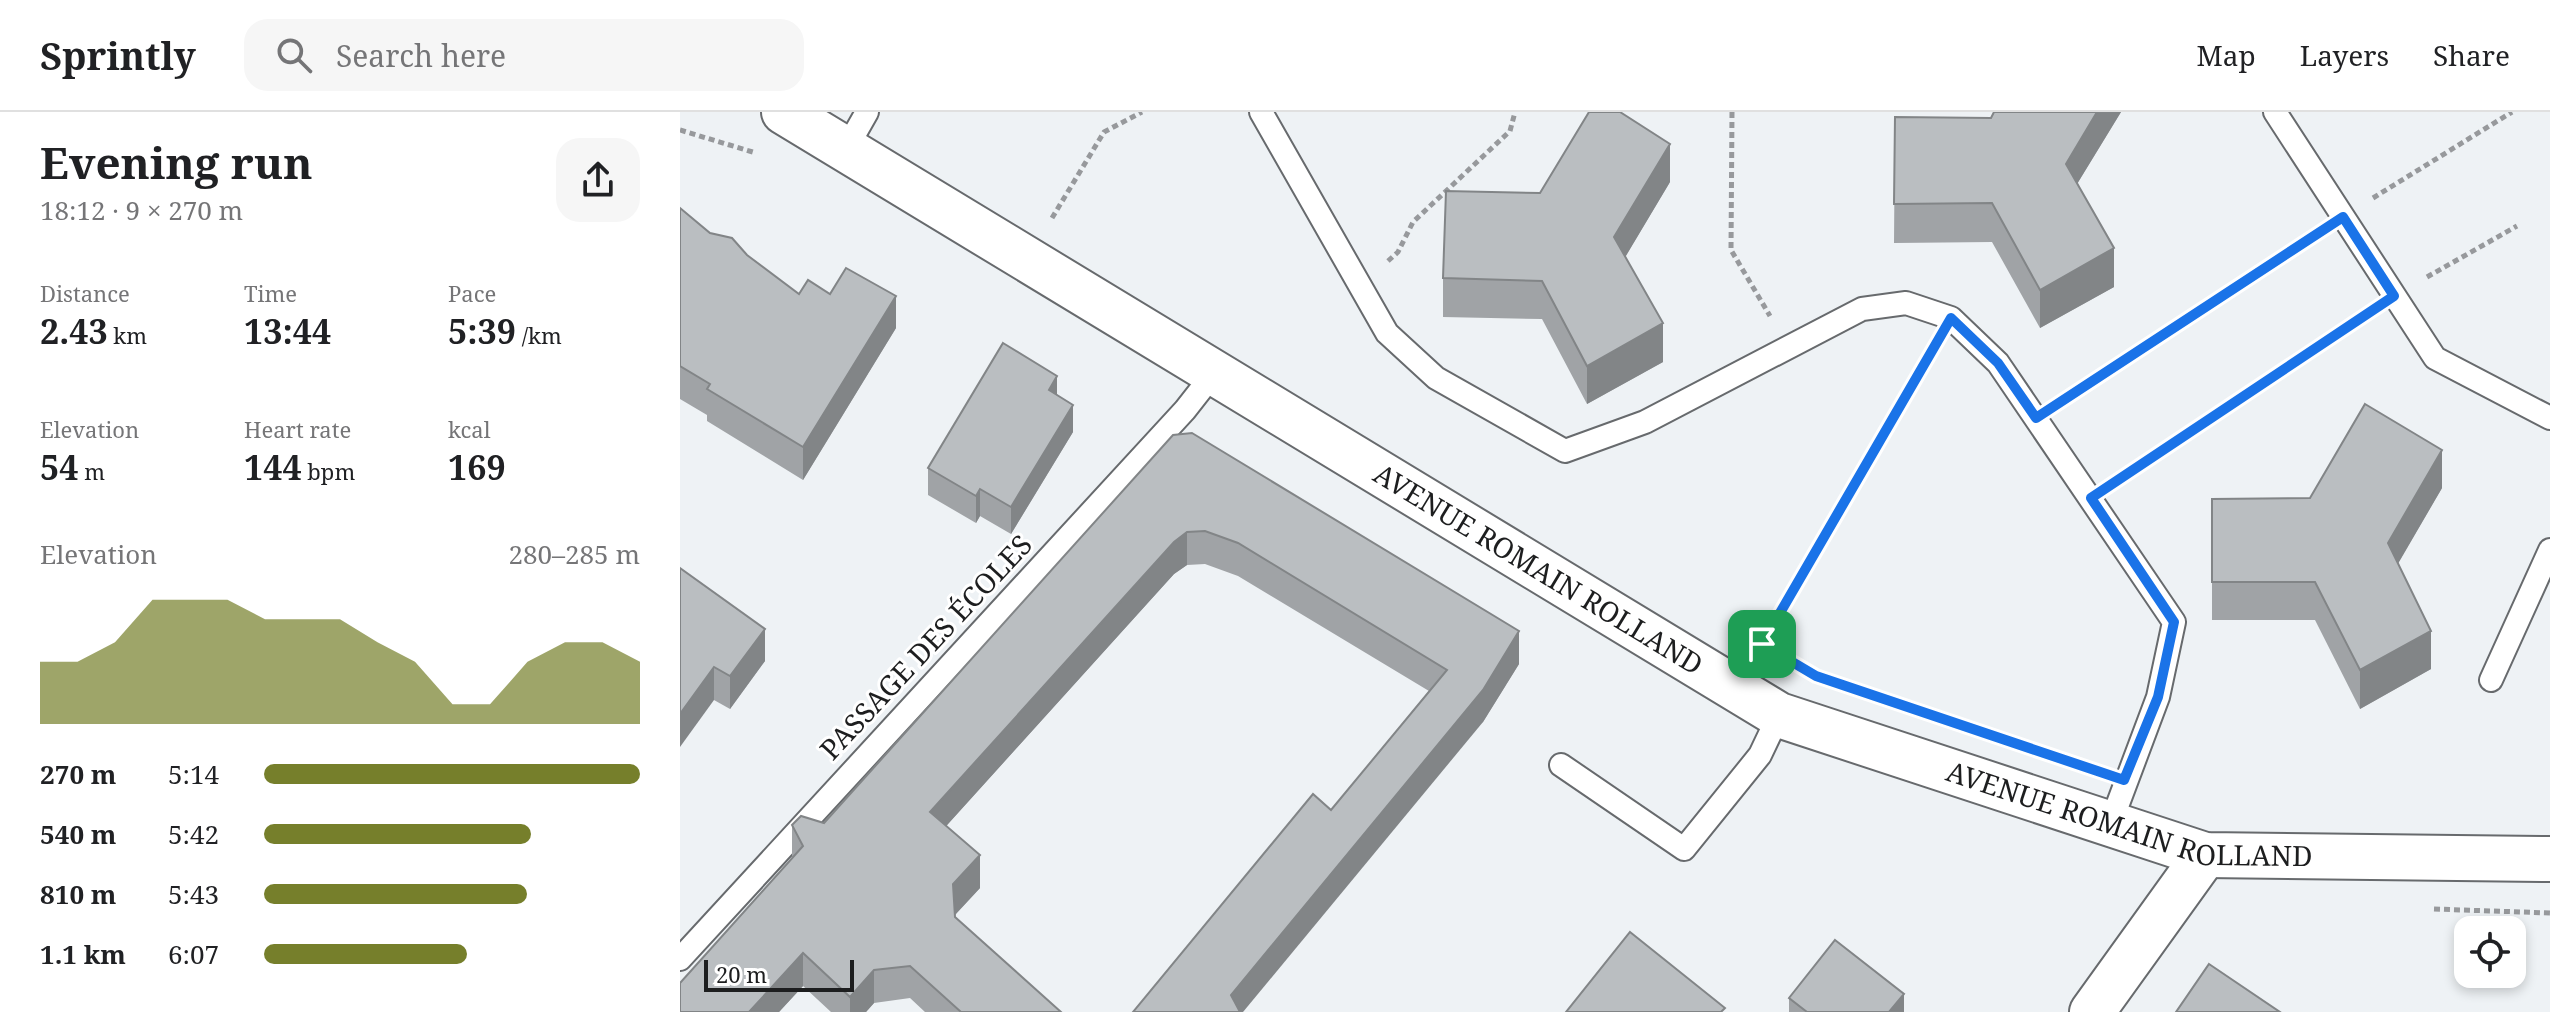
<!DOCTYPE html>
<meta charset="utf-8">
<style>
:root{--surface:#fff;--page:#f6f6f6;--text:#202124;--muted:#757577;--line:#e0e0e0;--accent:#767f2b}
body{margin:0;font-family:"Noto Serif",serif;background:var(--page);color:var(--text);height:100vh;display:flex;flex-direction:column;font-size:30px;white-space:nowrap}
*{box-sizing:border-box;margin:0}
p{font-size:26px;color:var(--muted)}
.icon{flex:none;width:44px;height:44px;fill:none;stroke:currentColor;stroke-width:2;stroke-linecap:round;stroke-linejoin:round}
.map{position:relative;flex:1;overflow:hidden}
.drawer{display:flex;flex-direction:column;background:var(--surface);width:680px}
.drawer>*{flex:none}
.fabs{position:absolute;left:1774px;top:804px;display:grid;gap:16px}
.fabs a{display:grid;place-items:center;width:72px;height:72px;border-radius:16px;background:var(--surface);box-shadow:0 4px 12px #0003;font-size:40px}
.scale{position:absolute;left:24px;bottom:20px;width:150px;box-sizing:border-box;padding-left:8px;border:4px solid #1d1e1f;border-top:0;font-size:22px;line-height:28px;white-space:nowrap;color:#1d1e1f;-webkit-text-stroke:6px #fff;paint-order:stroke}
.pin{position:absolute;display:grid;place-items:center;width:68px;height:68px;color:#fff;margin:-34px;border-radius:16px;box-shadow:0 4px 12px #0006}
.round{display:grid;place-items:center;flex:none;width:84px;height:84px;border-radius:24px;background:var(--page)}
.overview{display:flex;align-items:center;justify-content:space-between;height:136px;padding:0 40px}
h1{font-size:44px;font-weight:700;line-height:60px}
.stats{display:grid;grid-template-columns:repeat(3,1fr);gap:12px;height:136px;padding:8px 40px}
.stats div{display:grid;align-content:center}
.stats b{font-size:34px;font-weight:700}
.stats small{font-size:22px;font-weight:400}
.stats p{font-size:22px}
.chart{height:224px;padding:16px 40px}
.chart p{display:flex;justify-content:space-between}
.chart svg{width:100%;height:144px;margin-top:8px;fill:var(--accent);opacity:.7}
ul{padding:0 40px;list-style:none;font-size:26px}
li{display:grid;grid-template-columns:128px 96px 1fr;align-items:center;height:60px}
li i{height:20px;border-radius:10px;background:var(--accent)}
header{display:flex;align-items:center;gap:48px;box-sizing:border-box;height:112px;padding:0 40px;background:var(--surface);border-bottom:2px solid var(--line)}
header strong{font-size:38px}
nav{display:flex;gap:44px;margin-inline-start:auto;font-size:28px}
.search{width:560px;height:72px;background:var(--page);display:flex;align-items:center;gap:20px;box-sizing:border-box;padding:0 28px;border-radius:24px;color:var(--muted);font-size:30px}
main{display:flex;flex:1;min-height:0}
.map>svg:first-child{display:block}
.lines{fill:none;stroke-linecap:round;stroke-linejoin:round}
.service-casing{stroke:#676a6d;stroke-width:26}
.minor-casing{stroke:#676a6d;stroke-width:48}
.tertiary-casing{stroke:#676a6d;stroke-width:48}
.path{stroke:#97999c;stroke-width:5;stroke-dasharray:6 4;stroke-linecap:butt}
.service{stroke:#fff;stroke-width:22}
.minor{stroke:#fff;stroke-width:44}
.tertiary{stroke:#fff;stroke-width:44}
.wall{fill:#a0a3a6}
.shaded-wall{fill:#828587}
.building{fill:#babec1;stroke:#828587;stroke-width:2}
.route-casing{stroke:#fff;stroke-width:16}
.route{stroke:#1a73e8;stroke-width:10}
.labels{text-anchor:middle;stroke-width:6;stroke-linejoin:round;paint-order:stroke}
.street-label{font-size:28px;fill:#1d1e1f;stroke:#fff}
</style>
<header>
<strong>Sprintly</strong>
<div class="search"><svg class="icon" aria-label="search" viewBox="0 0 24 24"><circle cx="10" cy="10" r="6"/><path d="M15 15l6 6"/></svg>Search here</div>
<nav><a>Map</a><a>Layers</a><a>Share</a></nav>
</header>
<main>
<section class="drawer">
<div class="overview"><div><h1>Evening run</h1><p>18:12 · 9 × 270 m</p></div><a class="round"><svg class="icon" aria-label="share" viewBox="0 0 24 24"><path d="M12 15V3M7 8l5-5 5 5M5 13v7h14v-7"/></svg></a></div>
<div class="stats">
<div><p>Distance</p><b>2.43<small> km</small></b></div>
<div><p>Time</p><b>13:44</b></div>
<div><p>Pace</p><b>5:39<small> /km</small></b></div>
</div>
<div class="stats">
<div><p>Elevation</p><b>54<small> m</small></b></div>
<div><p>Heart rate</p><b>144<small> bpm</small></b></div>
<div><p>kcal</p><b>169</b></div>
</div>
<div class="chart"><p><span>Elevation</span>280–285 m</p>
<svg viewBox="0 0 160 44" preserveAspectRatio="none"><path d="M0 44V25L10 25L20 19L30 6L40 6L50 6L60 12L70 12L80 12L90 19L100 25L110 38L120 38L130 25L140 19L150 19L160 25V44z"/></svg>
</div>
<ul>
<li><b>270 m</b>5:14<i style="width:100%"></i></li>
<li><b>540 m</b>5:42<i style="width:71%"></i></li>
<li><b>810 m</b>5:43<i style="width:70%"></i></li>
<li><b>1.1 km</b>6:07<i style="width:54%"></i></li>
</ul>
</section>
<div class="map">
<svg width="1870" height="900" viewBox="0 0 1870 900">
<rect width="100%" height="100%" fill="#eef2f5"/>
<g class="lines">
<!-- service casing -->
<g class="service-casing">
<g id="service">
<path d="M581,0L707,221L756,266L885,339L965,310L1182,197L1226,191L1271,206L1318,251L1494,510L1478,585L1430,713"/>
<path d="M1595,0L1755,246L1870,306"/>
<path d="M166,37L187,0"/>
<path d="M1811,568L1870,438"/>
<path d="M881,653L1004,737L1080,643L1099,603"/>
<path d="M0,847L505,298L534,261"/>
</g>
</g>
<!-- minor casing -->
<g class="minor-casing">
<path id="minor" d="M1412,900L1525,743"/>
</g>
<!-- tertiary casing -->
<g class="tertiary-casing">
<g id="tertiary">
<path id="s1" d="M104,0L1099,603L1525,743L1870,747"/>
</g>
</g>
<!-- path -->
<g class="path">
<path d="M1052,0L1051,138L1090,204"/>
<path d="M0,18L76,41"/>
<path d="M1693,86L1832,0"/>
<path d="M372,106L424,20L462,0"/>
<path d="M708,149L718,140L733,110L830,19L835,0"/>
<path d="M1747,165L1837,114"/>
<path d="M1385,287L1634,124"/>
<path d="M1439,366L1684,204"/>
<path d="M1082,532L1252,238"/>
<path d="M1087,535L1127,558"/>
<path d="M1754,797L1870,801"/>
</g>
<!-- service -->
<use href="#service" class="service"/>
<!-- minor -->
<use href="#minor" class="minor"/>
<!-- tertiary -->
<use href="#tertiary" class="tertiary"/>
</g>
<!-- wall -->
<g class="wall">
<path d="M1314,0H1441L1397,72L1434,175L1360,216L1312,130L1214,131L1215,5L1311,6Z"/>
<path d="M990,70L945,145L983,250L907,292L862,207L763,205V166Z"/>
<path d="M0,96L30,121L67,143L119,182H150L216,216L123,368L27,309V303L0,287Z"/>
<path d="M377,283L393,320L331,422L300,404L296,411L248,383V356Z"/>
<path d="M493,323L839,552L803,610L651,698L749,579L558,464L525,452L507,453L494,462L266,714L300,776L275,803V805L381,900H245L230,886L194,891L186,900H151L123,874L99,900H0L112,746V713L144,711L156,700Z"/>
<path d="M1762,376L1718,451L1751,557L1680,597L1635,508H1532V387L1630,386Z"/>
<path d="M0,456L85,549L50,597L34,588Z"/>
<path d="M1109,886L1224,900H1109Z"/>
</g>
<!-- shaded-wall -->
<g class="shaded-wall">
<path d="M1417,0H1441L1386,90V52Z"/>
<path d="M990,32V70L934,164V125Z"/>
<path d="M1434,136V175L1360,216V178Z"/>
<path d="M216,184V216L123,368V335Z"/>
<path d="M983,211V250L907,292V254Z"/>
<path d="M377,264V291L369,278Z"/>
<path d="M393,293V320L331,422V395Z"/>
<path d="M1762,338V376L1708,469V431Z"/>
<path d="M300,377V404L296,411V384Z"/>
<path d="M507,420V453L494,462L250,732V700L494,430Z"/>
<path d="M85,517V549L50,597V564Z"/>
<path d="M839,519V552L803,610L563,900H551V883Z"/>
<path d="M1751,519V557L1680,597V558Z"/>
<path d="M34,555V588L0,635V602Z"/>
<path d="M300,743V776L273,805V772Z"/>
<path d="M123,841V874L99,900H69Z"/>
<path d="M194,858V891L186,900H170V885Z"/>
<path d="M1224,882V900H1209Z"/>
</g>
<!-- building -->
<g class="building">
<path d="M909,0H940L990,32L934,125L983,211L907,254L862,169L763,166L766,79L860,81Z"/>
<path d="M1314,0H1417L1386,52L1434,136L1360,178L1312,91L1214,92L1215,5L1311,6Z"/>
<path d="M0,96L30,121L52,126L67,143L119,182L128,168L150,182L166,156L216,184L123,335L27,277L30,272L0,254Z"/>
<path d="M323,231L377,264L369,278L393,293L331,395L300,377L296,384L248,356Z"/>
<path d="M1685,292L1762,338L1708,431L1751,519L1680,558L1635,470H1532V387L1630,386Z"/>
<path d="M512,321L839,519L803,578L551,883L560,900H453L633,682L651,698L767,558L558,431L525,419L507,420L494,430L250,700L300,743L273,772L275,805L381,900H281L230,854L194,858L170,885L123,841L69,900H0V871L123,734L112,713L121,704L144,711L493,323Z"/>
<path d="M0,456L85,517L50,564L34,555L0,602Z"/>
<path d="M950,820L1045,896L1041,900H886Z"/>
<path d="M1155,828L1224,882L1209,900H1127L1109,886Z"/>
<path d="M1529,852L1600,900H1496Z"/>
</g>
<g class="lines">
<!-- route casing -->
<g class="route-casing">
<path id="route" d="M1663,105L1714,184L1411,386L1494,510L1478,585L1444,668L1136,564L1082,532L1271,206L1318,251L1356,306Z"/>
</g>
<!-- route -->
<use href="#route" class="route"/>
</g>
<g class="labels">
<!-- street labels -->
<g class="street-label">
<text dy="10" stroke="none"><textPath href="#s1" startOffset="882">AVENUE ROMAIN ROLLAND</textPath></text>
<text transform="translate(246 535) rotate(-47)" y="10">PASSAGE DES ÉCOLES</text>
<text dy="10" stroke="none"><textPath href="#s1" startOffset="1530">AVENUE ROMAIN ROLLAND</textPath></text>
</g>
</g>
</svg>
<div class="fabs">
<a><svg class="icon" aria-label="locate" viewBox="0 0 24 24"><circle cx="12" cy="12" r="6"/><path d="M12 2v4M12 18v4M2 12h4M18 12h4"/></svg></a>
</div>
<div class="scale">20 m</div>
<div class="pin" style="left:1082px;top:532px;background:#1e9e55"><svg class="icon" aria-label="arrive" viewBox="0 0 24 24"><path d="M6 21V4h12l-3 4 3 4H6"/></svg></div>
</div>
</main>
